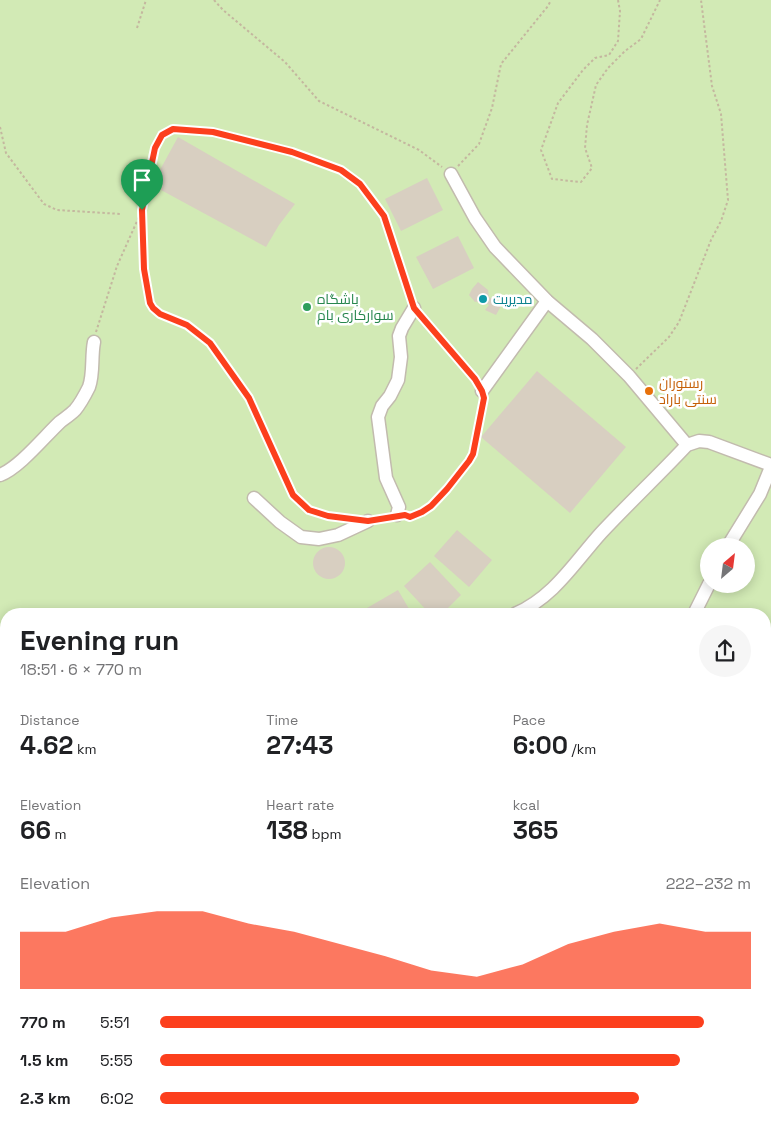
<!DOCTYPE html>
<meta charset="utf-8">
<style>
:root{--surface:#fff;--page:#f6f6f6;--text:#202124;--muted:#757577;--accent:#fc3f1d}
body{margin:0;font-family:"Space Grotesk",Cairo,sans-serif;background:var(--page);color:var(--text);height:100vh;display:flex;flex-direction:column;font-size:19px;white-space:nowrap}
*{box-sizing:border-box;margin:0}
p{font-size:16px;color:var(--muted)}
.icon{flex:none;width:28px;height:28px;fill:none;stroke:currentColor;stroke-width:2;stroke-linecap:round;stroke-linejoin:round}
.map{position:relative;flex:1;overflow:hidden}
.panel{position:absolute;left:0px;top:608px;width:771px;height:519px;display:flex;flex-direction:column;background:var(--surface);border-radius:20px 20px 0 0;box-shadow:0 2px 12px #0003}
.panel>*{flex:none}
.needle{width:32px;rotate:28deg}
.tools{position:absolute;left:700px;top:538px;display:grid;gap:10px}
.tools a{display:grid;place-items:center;width:55px;height:55px;border-radius:50%;background:var(--surface);box-shadow:0 2px 12px #0003;font-size:25px}
.pin{position:absolute;display:grid;place-items:center;width:42px;height:42px;color:#fff;margin:-51px -21px;border-radius:50% 50% 50% 0;rotate:-45deg;box-shadow:0 0 5px #0007}
.pin .icon{rotate:45deg}
.round{display:grid;place-items:center;flex:none;width:52px;height:52px;border-radius:26px;background:var(--page)}
.overview{display:flex;align-items:center;justify-content:space-between;height:85px;padding:0 20px}
h1{font-size:28px;font-weight:700;line-height:38px}
.metrics{display:grid;grid-template-columns:repeat(3,1fr);gap:8px;height:85px;padding:5px 20px}
.metrics div{display:grid;align-content:center}
.metrics b{font-size:25px;font-weight:700}
.metrics small{font-size:14px;font-weight:400}
.metrics p{font-size:14px}
.chart{height:140px;padding:10px 20px}
.chart p{display:flex;justify-content:space-between}
.chart svg{width:100%;height:90px;margin-top:5px;fill:var(--accent);opacity:.7}
ul{padding:0 20px;list-style:none;font-size:16px}
li{display:grid;grid-template-columns:80px 60px 1fr;align-items:center;height:38px}
li i{height:12px;border-radius:6px;background:var(--accent)}
.map>svg:first-child{display:block}
.green{fill:#d2eab5;fill-rule:evenodd}
.building{fill:#d8cfc1}
.lines{fill:none;stroke-linecap:round;stroke-linejoin:round}
.minor-casing{stroke:#c2bbae;stroke-width:15}
.path{stroke:#c4b79f;stroke-width:2;stroke-dasharray:2.5 2.5;stroke-linecap:butt}
.minor{stroke:#fff;stroke-width:12}
.route-casing{stroke:#fff;stroke-width:10}
.route{stroke:#fc3f1d;stroke-width:6}
.culture-dot{fill:#0f9aa8;stroke:#fff;stroke-width:2}
.leisure-dot{fill:#2e9e5b;stroke:#fff;stroke-width:2}
.food-dot{fill:#e8710a;stroke:#fff;stroke-width:2}
.labels{text-anchor:middle;stroke-width:5;stroke-linejoin:round;paint-order:stroke}
.leisure-label{font-size:14px;fill:#27864d;stroke:#fff;text-anchor:start}
.culture-label{font-size:14px;fill:#0d838f;stroke:#fff;text-anchor:start}
.food-label{font-size:14px;fill:#c56008;stroke:#fff;text-anchor:start}
</style>
<div class="map">
<svg width="771" height="1126" viewBox="0 0 771 1126">
<rect width="100%" height="100%" fill="#f6f3ec"/>
<!-- green -->
<path class="green" d="M0,0H771V1126H0ZM709,546H746V584H709ZM6,614H765V1120H6Z"/>
<!-- building -->
<g class="building">
<path d="M178,137L295,204L279,225L266,247L161,190L163,185L155,179Z"/>
<path d="M427,178L443,210L401,231L385,199Z"/>
<path d="M458,236L474,268L433,289L416,257Z"/>
<path d="M478,282L488,290L489,297L502,304L496,315L485,310L489,305L482,301L475,302L469,295L472,289Z"/>
<path d="M537,371L626,447L570,513L481,437Z"/>
<path d="M457,530L492,560L469,587L434,556Z"/>
<circle cx="329" cy="563" r="16"/>
<path d="M430,562L461,595L442,614H430L404,586Z"/>
<path d="M398,590L412,614H371L367,608Z"/>
</g>
<g class="lines">
<!-- minor casing -->
<g class="minor-casing">
<g id="minor">
<path d="M451,174L475,218L495,247L547,301L592,339L629,376L687,445"/>
<path d="M482,391L547,301"/>
<path d="M0,475C19,468 44,437 60,422C65,418 70,415 75,410C81,403 85,395 89,387C94,373 91,357 94,342"/>
<path d="M254,498L280,522L301,537L319,539L338,535L368,521"/>
<path d="M397,515L399,507L386,478L378,417L382,406L390,396L398,380L401,357L399,336L402,328L414,308"/>
<path d="M728,546L760,494L771,467"/>
<path d="M515,614C554,597 574,563 601,533C629,503 659,475 687,445L699,441L709,442L771,465"/>
<path d="M694,614L709,584"/>
<path d="M765,951L769,1001L771,1005"/>
<path d="M0,997L6,986"/>
</g>
</g>
<!-- path -->
<g class="path">
<path d="M214,0L223,10L285,62L319,101L419,150L442,167"/>
<path d="M618,0L620,11L618,41L609,55L595,58L583,70L558,103L541,150L552,179L581,182L592,168L585,148L587,125L596,85L608,68L625,51L641,39L660,0"/>
<path d="M137,28L146,0"/>
<path d="M0,127L6,153L44,204L57,210L121,214"/>
<path d="M458,166L479,144L492,108L501,64L548,6L551,0"/>
<path d="M142,210L144,269L150,303L153,308L160,314L187,325L210,343L249,398L293,495L309,510L328,516L348,518"/>
<path d="M422,316L476,381"/>
<path d="M96,332L117,266L142,210L155,148L161,135L173,129L213,132L292,152L341,170L361,184L384,216L410,297"/>
<path d="M636,369L669,337L679,322L711,240L721,221L728,200L721,114L712,86L701,0"/>
<path d="M409,517C434,509 460,477 473,454L483,402"/>
<path d="M377,519L388,517"/>
<path d="M765,728L771,724"/>
<path d="M765,925L771,920"/>
<path d="M244,1126L246,1120"/>
<path d="M583,1126L588,1120"/>
</g>
<!-- minor -->
<use href="#minor" class="minor"/>
</g>
<g class="lines">
<!-- route casing -->
<g class="route-casing">
<path id="route" d="M173,129L213,132L292,152L341,170L360,184L384,216L414,308L475,379L482,391L484,398L473,454L469,461L447,489L431,506L422,512L410,517L405,515L368,521L328,516L309,510L293,495L249,398L210,343L187,325L160,314L153,308L150,303L144,269L142,210L155,148L162,135Z"/>
</g>
<!-- route -->
<use href="#route" class="route"/>
</g>
<!-- markers -->
<circle class="culture-dot" cx="483" cy="299" r="5"/>
<circle class="leisure-dot" cx="307" cy="307" r="5"/>
<circle class="food-dot" cx="649" cy="391" r="5"/>
<g class="labels">
<!-- leisure labels -->
<g class="leisure-label">
<text x="317" y="304">باشگاه<tspan x="317" dy="16">سوارکاری بام</tspan></text>
</g>
<!-- culture labels -->
<g class="culture-label">
<text x="493" y="304">مدیریت</text>
</g>
<!-- food labels -->
<g class="food-label">
<text x="659" y="388">رستوران<tspan x="659" dy="16">سنتی باراد</tspan></text>
</g>
</g>
</svg>
<div class="tools">
<a><svg class="needle" viewBox="-14 -14 28 28"><path d="M0-13l5 13h-10z" fill="#e53935"/><path d="M0 13l5-13h-10z" fill="#757577"/></svg></a>
</div>
<div class="pin" style="left:142px;top:210px;background:#1e9e55"><svg class="icon" aria-label="arrive" viewBox="0 0 24 24"><path d="M6 21V4h12l-3 4 3 4H6"/></svg></div>
<section class="panel">
<div class="overview"><div><h1>Evening run</h1><p>18:51 · 6 × 770 m</p></div><a class="round"><svg class="icon" aria-label="share" viewBox="0 0 24 24"><path d="M12 15V3M7 8l5-5 5 5M5 13v7h14v-7"/></svg></a></div>
<div class="metrics">
<div><p>Distance</p><b>4.62<small> km</small></b></div>
<div><p>Time</p><b>27:43</b></div>
<div><p>Pace</p><b>6:00<small> /km</small></b></div>
</div>
<div class="metrics">
<div><p>Elevation</p><b>66<small> m</small></b></div>
<div><p>Heart rate</p><b>138<small> bpm</small></b></div>
<div><p>kcal</p><b>365</b></div>
</div>
<div class="chart"><p><span>Elevation</span>222–232 m</p>
<svg viewBox="0 0 160 44" preserveAspectRatio="none"><path d="M0 44V16L10 16L20 9L30 6L40 6L50 12L60 16L70 22L80 28L90 35L100 38L110 32L120 22L130 16L140 12L150 16L160 16V44z"/></svg>
</div>
<ul>
<li><b>770 m</b>5:51<i style="width:92%"></i></li>
<li><b>1.5 km</b>5:55<i style="width:88%"></i></li>
<li><b>2.3 km</b>6:02<i style="width:81%"></i></li>
</ul>
</section>
</div>
